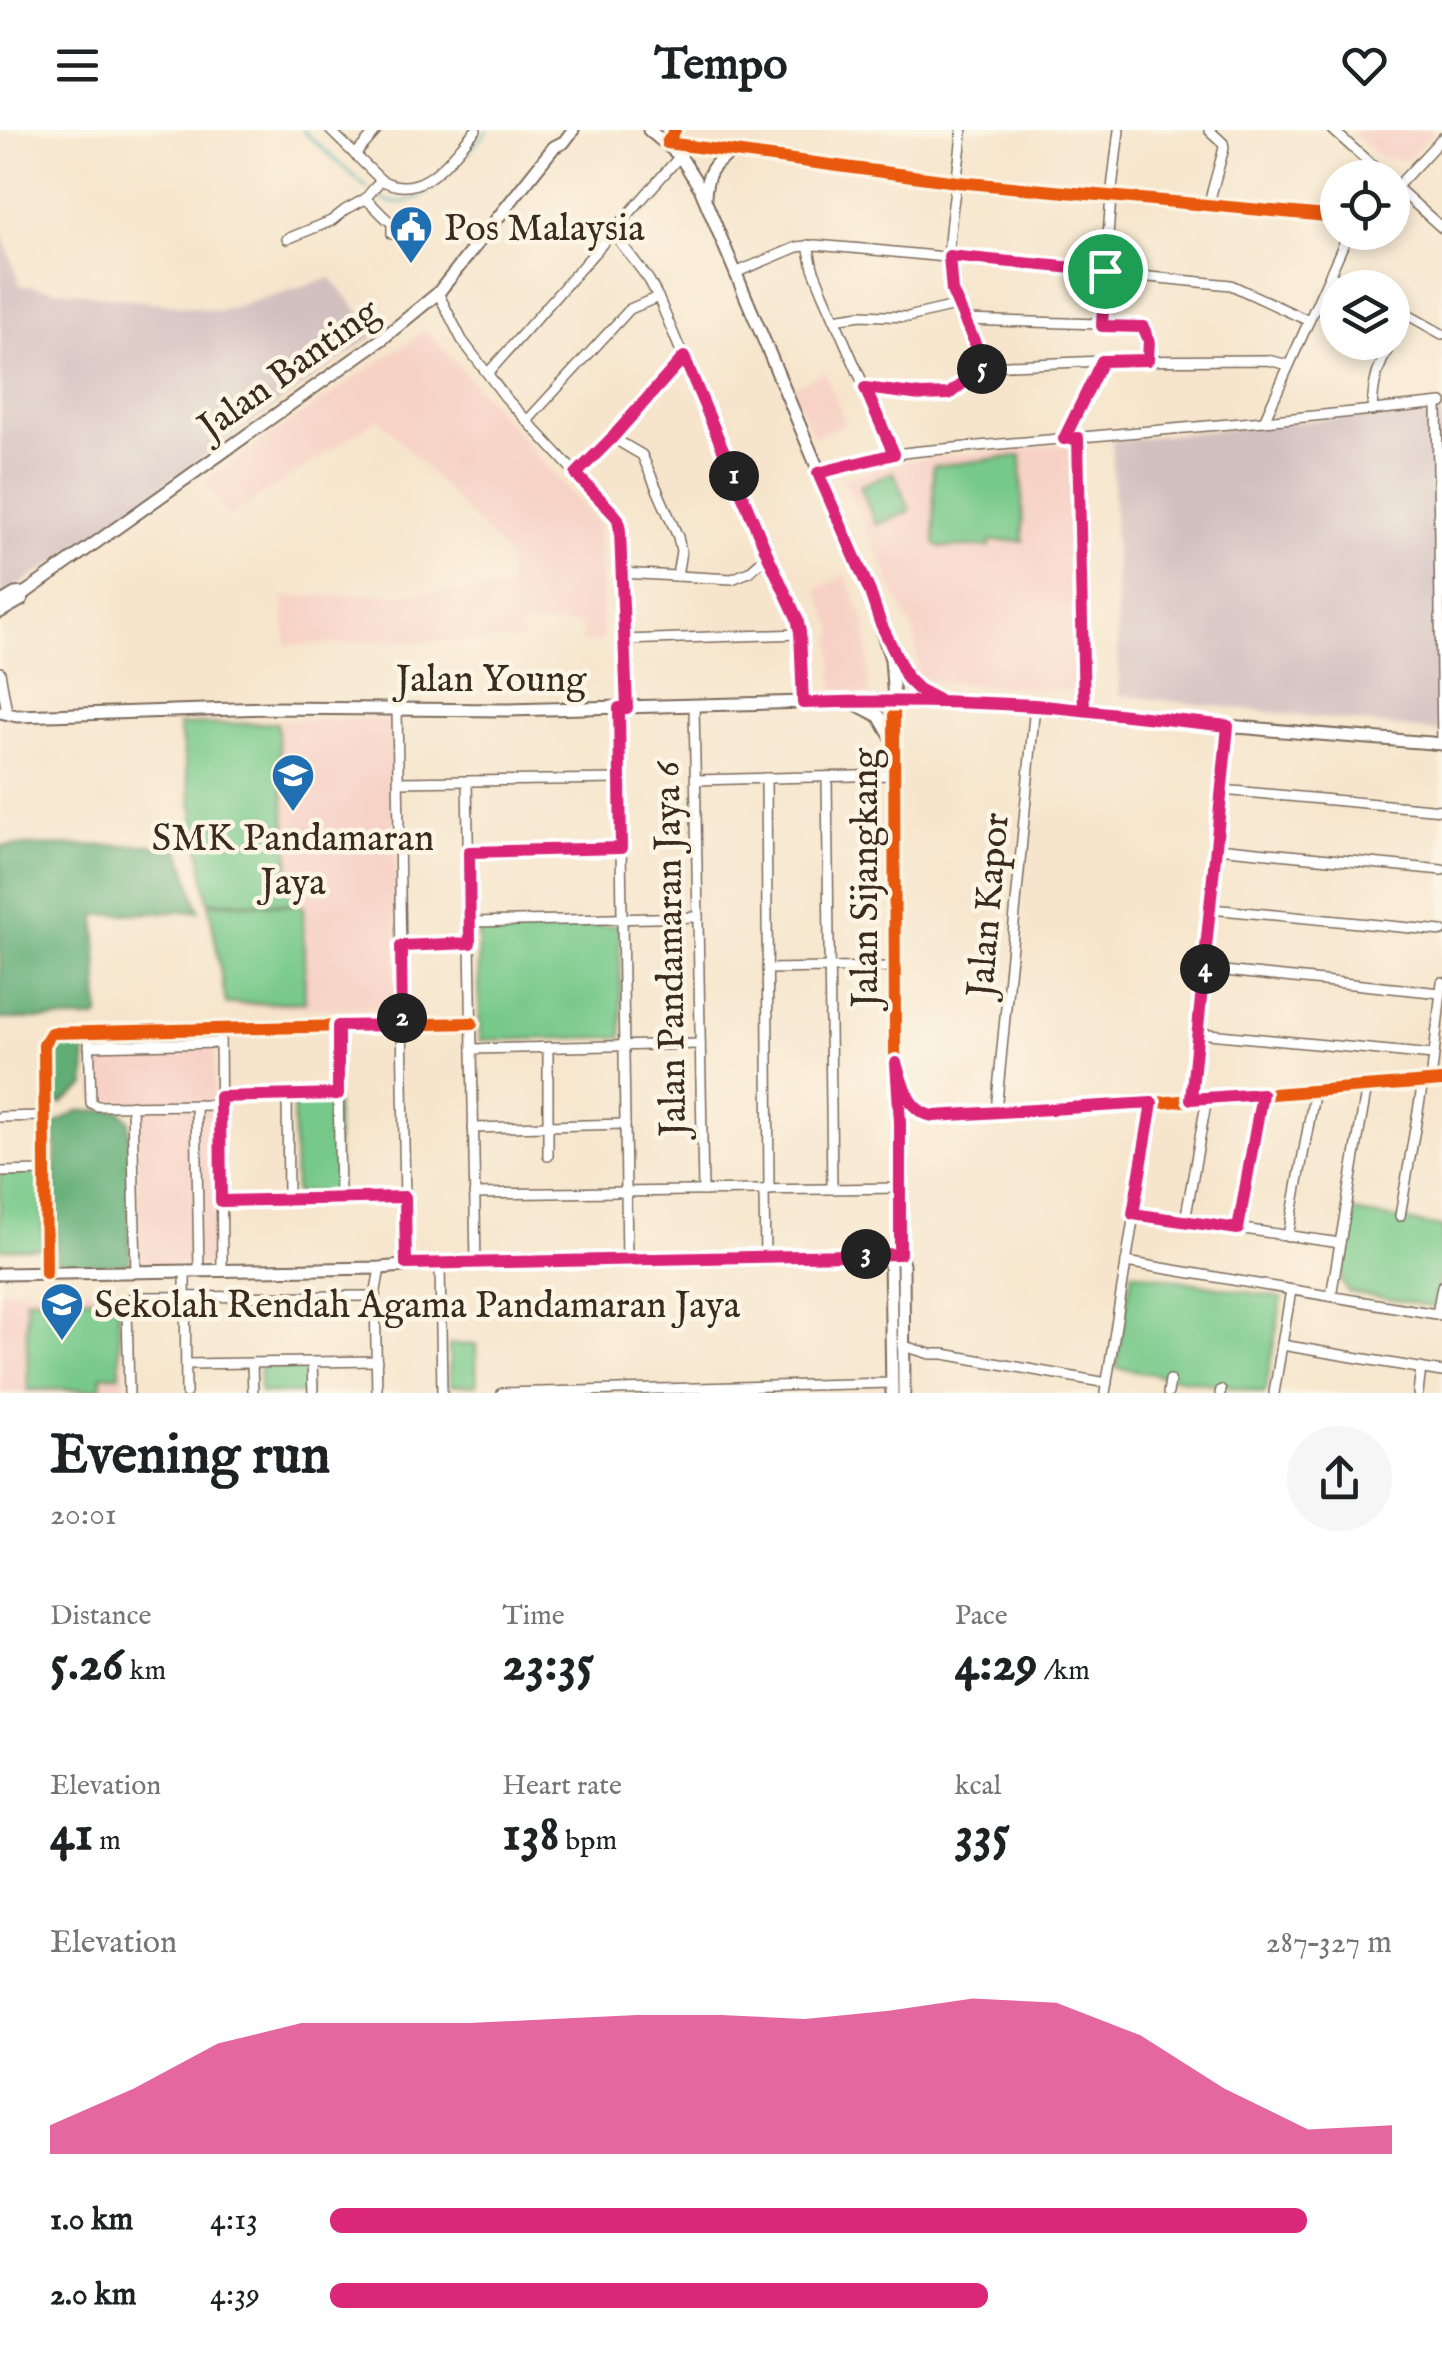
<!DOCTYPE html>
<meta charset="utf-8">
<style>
:root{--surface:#fff;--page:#f6f6f6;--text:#202124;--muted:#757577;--accent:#db2777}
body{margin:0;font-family:"IM FELL English",serif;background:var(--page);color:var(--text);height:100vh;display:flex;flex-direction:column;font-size:38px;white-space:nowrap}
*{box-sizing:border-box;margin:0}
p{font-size:32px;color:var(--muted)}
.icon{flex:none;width:55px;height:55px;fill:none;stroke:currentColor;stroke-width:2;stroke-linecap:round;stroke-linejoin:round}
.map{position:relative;height:1263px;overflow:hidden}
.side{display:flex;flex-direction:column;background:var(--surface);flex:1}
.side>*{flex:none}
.tools{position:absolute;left:1320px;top:30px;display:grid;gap:20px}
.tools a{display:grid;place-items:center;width:90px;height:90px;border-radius:50%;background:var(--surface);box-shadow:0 5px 15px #0003;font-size:50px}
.pin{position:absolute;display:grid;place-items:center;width:85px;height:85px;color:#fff;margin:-42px;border:5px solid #fff;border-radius:50%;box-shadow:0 2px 10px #0007}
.km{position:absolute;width:50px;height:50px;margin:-25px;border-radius:50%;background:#222;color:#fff;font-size:28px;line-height:50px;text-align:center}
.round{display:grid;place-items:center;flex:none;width:105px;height:105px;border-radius:52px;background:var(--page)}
.headline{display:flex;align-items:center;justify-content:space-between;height:170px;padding:0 50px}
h1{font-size:55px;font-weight:700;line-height:75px}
.stats{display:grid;grid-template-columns:repeat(3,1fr);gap:15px;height:170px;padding:10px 50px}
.stats div{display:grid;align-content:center}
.stats b{font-size:50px;font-weight:700}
.stats small{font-size:28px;font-weight:400}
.stats p{font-size:28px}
.chart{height:280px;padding:20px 50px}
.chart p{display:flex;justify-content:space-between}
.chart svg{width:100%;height:180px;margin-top:10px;fill:var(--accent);opacity:.7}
ul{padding:0 50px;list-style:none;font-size:32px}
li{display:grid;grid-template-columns:160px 120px 1fr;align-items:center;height:75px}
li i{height:25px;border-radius:12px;background:var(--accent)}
header{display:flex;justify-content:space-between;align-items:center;height:130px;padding:0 50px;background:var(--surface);font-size:45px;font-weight:700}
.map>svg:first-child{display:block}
.built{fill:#f7d1c6}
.industrial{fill:#d2bfbf}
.green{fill:#77c98a;stroke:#597a54;stroke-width:2.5}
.forest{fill:#61ad76;stroke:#4e6c4a;stroke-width:2.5}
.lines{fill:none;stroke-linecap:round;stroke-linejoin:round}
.stream{stroke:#3aabb5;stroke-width:2.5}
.minor-casing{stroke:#7c6b5b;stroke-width:12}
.major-casing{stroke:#7c6b5b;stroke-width:15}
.minor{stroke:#fff;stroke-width:9}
.major{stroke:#fff;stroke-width:11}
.cycleway-casing{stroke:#fcf5e5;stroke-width:19}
.cycleway{stroke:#e8590c;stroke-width:12}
.route-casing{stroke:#fff;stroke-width:20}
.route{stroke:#db2777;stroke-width:12}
.labels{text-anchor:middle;stroke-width:9;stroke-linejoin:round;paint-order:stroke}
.poi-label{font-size:38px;fill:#3b2a1e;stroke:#fcf5e5;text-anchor:start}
.street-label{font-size:38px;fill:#3b2a1e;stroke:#fcf5e5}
</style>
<header><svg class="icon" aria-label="menu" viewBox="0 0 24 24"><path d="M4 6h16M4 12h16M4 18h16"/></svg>Tempo<svg class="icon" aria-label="heart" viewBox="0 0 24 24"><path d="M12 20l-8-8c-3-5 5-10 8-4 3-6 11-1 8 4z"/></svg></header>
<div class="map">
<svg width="1442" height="1263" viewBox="0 0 1442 1263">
<rect width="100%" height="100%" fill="#fcf5e5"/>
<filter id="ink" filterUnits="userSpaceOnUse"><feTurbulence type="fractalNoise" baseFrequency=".01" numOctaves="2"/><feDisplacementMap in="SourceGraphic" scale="20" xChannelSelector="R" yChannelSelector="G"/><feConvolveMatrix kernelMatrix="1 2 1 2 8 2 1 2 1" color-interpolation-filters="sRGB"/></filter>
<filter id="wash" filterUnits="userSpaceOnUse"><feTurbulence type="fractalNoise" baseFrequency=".0048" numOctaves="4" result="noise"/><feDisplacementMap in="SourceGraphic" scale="40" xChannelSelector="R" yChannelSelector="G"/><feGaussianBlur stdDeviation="2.25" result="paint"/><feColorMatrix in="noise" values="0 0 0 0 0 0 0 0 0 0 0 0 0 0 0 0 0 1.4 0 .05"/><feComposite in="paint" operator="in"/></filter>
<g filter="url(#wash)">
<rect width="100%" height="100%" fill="#f6e5cc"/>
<!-- built -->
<g class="built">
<path d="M1350,0H1434L1407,30L1380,28Z"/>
<path d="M426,200L598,394L603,512L582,513V494L522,496V510L286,515L283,467L508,460V427L379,288L227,388L204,351Z"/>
<path d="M824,242L846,294L814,307L792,257Z"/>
<path d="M1073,314L1077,561L925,551L918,548L915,507L844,349L880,337L929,328Z"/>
<path d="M846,445L866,494L869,565L834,567L832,508L835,502L816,459Z"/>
<path d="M389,589L393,594L396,778L395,879L226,877L176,592Z"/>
<path d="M214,916V1135L139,1136L136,973H98L93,971L92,919Z"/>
<path d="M122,1159L125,1263H0V1160Z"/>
</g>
<!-- industrial -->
<g class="industrial">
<path d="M0,96L20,155L220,181L331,148L377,203L59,430L0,466Z"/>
<path d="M1442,277V602L1119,565L1112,311Z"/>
</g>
<!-- green -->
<g class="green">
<path d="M1021,326L1023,411H990V417H941L935,414L933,336Z"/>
<path d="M894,342L910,381L876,395L860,356Z"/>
<path d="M277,593L293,774L208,771L179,595Z"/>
<path d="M209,773L303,776L305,872L226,874Z"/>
<path d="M619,795L622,907L480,910L478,798Z"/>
<path d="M293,969H330L336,974L337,1056L332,1062L295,1063Z"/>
<path d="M42,1043L43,1118L0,1119V1044Z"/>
<path d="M1353,1082L1442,1097V1136L1435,1177L1348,1162L1341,1151Z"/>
<path d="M1132,1142L1282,1168L1265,1263L1116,1238Z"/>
<path d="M118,1167L120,1245H101V1259L28,1260L26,1168Z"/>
<path d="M476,1214L477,1255H450L449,1215Z"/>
<path d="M307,1236L308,1263H260L259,1238Z"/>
</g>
<!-- forest -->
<g class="forest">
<path d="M148,715L180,720L199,781L96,785L99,886L95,889H0V716Z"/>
<path d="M81,909L85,915L86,956L61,974L54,970L52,917L56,911Z"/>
<path d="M120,980L129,991L130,1134L65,1136L56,1130L55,994L78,981Z"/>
</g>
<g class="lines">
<!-- stream -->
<g class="stream">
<path d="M302,0L368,59"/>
<path d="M456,35L488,0"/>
<path d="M446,46L452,39"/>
<path d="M432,59L440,51"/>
<path d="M375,64C392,78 410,73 428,62"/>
</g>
</g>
</g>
<g filter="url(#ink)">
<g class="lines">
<!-- minor casing -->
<g class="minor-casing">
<g id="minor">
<path d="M330,0L381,50C424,73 450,27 476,0"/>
<path d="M675,0L667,13L957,52L1338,87"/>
<path d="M962,0C960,48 941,116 952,161L985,236"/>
<path d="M1333,0L1386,48"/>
<path d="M355,25L377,0"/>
<path d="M1392,53L1442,98"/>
<path d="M1392,62L1442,8"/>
<path d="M365,69C376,76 381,86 392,93V104"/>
<path d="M1208,76L1224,18L1223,13L1209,0"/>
<path d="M612,101L649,150L658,167L767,426L797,488L800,504L803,573"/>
<path d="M287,109L331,91L345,80L365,69L381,50"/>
<path d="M808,115L813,138L823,163L894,324"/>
<path d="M735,143L797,117L815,115L863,119L1231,155L1309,191"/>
<path d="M1331,146L1355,158"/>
<path d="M438,163L462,210L505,267L618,389L627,578"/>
<path d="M1392,176L1442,204"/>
<path d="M834,189L861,185L908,187L959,175"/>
<path d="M965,190L1135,195L1146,201L1149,210L1148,230"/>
<path d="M1101,196L1111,67L1119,0"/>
<path d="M1392,212L1409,184"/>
<path d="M488,243L680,26"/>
<path d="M865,259L921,265L949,264L985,236L1102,231L1267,230L1289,235"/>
<path d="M1437,274L1442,614"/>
<path d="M1372,281C1373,252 1377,238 1392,212"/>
<path d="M527,291L630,179L658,167"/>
<path d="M1264,291L1349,102"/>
<path d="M613,308L642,325L678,407L681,421L677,446"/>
<path d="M1078,308L1084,580"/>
<path d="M1064,309L1102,231"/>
<path d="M819,343L895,324L921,321L1264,291L1442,273"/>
<path d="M576,344L613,308L684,227"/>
<path d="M621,443L732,449L749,442L767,426"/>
<path d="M624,510L800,504"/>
<path d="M0,542L7,582"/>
<path d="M894,570L895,923L901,947L917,981L934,986L1089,978L1442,951"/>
<path d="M694,576L703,1061"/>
<path d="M619,578L627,1130"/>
<path d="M397,579L406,1135"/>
<path d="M827,647L832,1059"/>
<path d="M766,648L769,1060"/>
<path d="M696,650L894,645"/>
<path d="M467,651L476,1133"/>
<path d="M399,652L620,649"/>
<path d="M1222,660L1442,680"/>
<path d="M1217,718L1442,740"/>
<path d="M469,722L621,718"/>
<path d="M1211,779L1442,801"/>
<path d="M470,792L698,787"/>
<path d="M401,816L470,813"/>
<path d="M767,839L893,837"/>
<path d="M1205,839L1441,863"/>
<path d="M337,896L340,1070"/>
<path d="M220,899L222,1141"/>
<path d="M89,901L91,973L97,976L221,975"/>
<path d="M1198,903L1433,925"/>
<path d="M89,916L220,913"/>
<path d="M548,917V1026"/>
<path d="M472,919L700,914"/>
<path d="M897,945L900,992V1124"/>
<path d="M1431,952L1442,852"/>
<path d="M287,965L288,1070"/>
<path d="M221,967L338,964"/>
<path d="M1191,969L1228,596"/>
<path d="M132,975L136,1142"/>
<path d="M196,975L199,1141"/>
<path d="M996,981L1035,575"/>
<path d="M0,987L44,986"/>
<path d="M473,998L625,994"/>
<path d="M0,1042L45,1041"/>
<path d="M764,1060L765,1127"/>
<path d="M474,1064L901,1058"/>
<path d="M221,1071L405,1067"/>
<path d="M1133,1083L1340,1113"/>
<path d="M1400,1086L1423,952"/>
<path d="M1185,1091L1207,968"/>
<path d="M1238,1099L1262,964"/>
<path d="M1288,1106L1315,960"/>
<path d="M1126,1132L1442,1185"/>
<path d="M440,1133L442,1263"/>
<path d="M185,1141L186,1263"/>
<path d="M46,1143L44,915L51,903L472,893"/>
<path d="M1331,1166L1367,956"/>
<path d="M1437,1184L1442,1156"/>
<path d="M1282,1215L1442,1242"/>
<path d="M904,1216L930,1224H944L1107,1253"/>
<path d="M312,1232L313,1263"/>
<path d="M186,1234L377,1231"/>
<path d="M252,1234L253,1263"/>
<path d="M129,1263L127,1178L130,1169L134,1167L375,1166"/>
<path d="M377,1263L375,1166L380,1138"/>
<path d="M502,1263L892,1253"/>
<path d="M1105,1263L1152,973"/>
<path d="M1168,1263L1170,1250"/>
<path d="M1220,1263L1221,1260"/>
<path d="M1274,1263L1291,1160"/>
<path d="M1418,1263L1421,1238"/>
</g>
</g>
<!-- major casing -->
<g class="major-casing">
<g id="major">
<path d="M649,0L680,26L700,58L870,463L891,529L894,570"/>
<path d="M705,67C706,45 712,33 732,23"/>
<path d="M0,473L15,464L25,463"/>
<path d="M0,482L21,470L25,463L382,209L438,163L554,17L564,12L573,0"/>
<path d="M892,517L912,554L937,569"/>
<path d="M856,574L879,586L894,612"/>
<path d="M0,582L17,586L270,578L508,580L883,570C999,570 1113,585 1228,596C1299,603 1371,608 1442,614"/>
<path d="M890,1124L892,1263"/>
<path d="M0,1144L380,1138L440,1133L900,1124L903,1135L904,1263"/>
</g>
</g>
<!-- minor -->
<use href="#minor" class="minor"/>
<!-- major -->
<use href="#major" class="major"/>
<!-- cycleway casing -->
<g class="cycleway-casing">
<g id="cycleway">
<path d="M675,0L667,13L957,52L1338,87"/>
<path d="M894,570L895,923L901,947L917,981L934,986L1089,978L1442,951"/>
<path d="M46,1143L44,915L51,903L472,893"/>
</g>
</g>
<!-- cycleway -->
<use href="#cycleway" class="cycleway"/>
</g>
</g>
<g class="lines" filter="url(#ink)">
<!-- route casing -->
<g class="route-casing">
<path id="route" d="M1105,141L1102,196L1143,197L1149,210L1148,230L1102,231L1064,309L1078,308L1084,580C990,571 897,570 803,573L800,502L797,488L768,426L684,227L612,308L576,344L614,384L618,389L620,401L627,578H619L621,718L469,722L470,813L401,816L402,895L338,896V964L220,967L221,1071L405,1067L406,1134L900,1124V992L896,933C903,954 908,983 934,986L1152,973L1133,1084L1238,1099L1262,964L1191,969L1228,596L1035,575L941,571L918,559L907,548L880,492L870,462L818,343L894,324L865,258L921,265L949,264L985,236L952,161L949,126L1105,141"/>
</g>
<!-- route -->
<use href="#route" class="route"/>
</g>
<!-- icons -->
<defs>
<g id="civic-pin" transform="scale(2.25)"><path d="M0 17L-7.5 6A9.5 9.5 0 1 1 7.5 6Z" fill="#1f6fb2" stroke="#fcf5e5"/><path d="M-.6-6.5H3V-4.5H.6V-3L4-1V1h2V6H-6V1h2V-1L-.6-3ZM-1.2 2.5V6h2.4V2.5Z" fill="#fff"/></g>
<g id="school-pin" transform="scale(2.25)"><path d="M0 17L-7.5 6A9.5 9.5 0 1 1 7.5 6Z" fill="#1f6fb2" stroke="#fcf5e5"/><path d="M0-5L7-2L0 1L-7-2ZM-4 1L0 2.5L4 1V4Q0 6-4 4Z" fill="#fff"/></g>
</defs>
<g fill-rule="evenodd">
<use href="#civic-pin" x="411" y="97"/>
<use href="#school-pin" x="293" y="645"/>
<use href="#school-pin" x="62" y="1174"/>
</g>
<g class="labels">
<!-- poi labels -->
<g class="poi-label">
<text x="444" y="110">Pos Malaysia</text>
<text x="293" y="720" text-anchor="middle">SMK Pandamaran<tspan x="293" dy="44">Jaya</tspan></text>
<text x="94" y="1187">Sekolah Rendah Agama Pandamaran Jaya</text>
</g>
<!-- street labels -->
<g class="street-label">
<text transform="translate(288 238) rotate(-36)" y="13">Jalan Banting</text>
<text x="491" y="561">Jalan Young</text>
<text transform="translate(864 748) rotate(-90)" y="13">Jalan Sijangkang</text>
<text transform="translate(987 775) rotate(-85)" y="13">Jalan Kapor</text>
<text transform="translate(669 819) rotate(-91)" y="13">Jalan Pandamaran Jaya 6</text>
</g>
</g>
</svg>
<div class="tools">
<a><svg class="icon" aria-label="locate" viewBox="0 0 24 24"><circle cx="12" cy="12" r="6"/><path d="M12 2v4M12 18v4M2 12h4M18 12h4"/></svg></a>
<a><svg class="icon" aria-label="layers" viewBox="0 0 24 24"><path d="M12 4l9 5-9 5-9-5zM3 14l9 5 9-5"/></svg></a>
</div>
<div class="pin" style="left:1105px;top:141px;background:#1e9e55"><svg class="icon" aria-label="arrive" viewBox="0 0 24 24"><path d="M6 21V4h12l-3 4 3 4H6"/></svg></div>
<b class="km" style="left:734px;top:346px">1</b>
<b class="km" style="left:402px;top:888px">2</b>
<b class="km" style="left:866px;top:1124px">3</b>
<b class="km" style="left:1205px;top:839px">4</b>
<b class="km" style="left:982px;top:239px">5</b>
</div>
<section class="side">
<div class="headline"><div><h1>Evening run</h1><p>20:01</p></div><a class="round"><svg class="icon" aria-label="share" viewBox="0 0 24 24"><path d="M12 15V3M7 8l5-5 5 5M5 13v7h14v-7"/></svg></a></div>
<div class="stats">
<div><p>Distance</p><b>5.26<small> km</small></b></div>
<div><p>Time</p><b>23:35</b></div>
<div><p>Pace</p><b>4:29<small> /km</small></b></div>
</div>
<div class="stats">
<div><p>Elevation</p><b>41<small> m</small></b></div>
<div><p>Heart rate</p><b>138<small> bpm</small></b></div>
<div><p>kcal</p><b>335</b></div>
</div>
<div class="chart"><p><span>Elevation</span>287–327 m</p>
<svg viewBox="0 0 160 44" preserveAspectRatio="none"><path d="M0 44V37L10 28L20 17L30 12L40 12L50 12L60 11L70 10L80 10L90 11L100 9L110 6L120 7L130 15L140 28L150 38L160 37V44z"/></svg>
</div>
<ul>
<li><b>1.0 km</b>4:13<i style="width:92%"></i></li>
<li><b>2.0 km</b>4:39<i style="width:62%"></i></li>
</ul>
</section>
